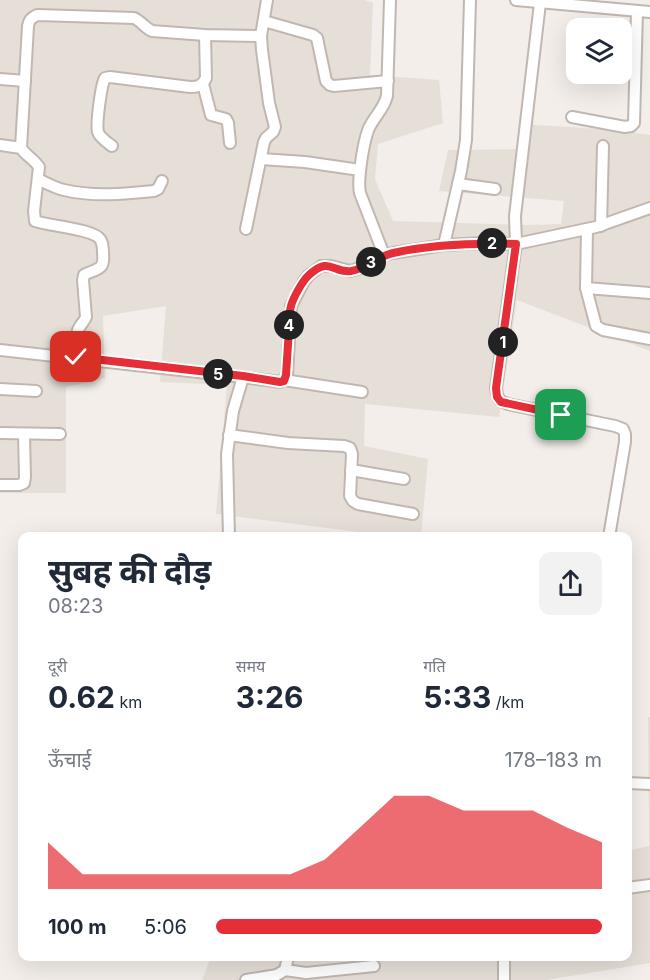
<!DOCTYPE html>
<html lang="hi">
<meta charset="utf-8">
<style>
:root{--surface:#fff;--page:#f2f2f3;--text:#1f2937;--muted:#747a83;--accent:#e52e37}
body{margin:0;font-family:Inter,"Noto Sans Devanagari",sans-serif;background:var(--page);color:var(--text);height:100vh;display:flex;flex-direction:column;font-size:22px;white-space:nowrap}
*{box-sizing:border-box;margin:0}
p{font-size:20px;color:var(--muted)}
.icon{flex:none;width:33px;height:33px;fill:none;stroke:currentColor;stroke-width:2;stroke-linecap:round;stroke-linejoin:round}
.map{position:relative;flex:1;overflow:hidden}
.drawer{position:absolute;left:18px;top:532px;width:614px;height:429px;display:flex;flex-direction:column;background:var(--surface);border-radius:12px;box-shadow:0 6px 24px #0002}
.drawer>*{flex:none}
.controls{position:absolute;left:566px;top:18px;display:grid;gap:12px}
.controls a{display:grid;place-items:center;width:66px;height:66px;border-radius:12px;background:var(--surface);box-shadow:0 6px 24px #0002;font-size:30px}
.pin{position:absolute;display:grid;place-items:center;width:51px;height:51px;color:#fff;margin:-26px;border-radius:12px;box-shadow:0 3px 9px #0006}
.km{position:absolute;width:30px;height:30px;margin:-15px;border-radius:50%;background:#222;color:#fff;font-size:16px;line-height:30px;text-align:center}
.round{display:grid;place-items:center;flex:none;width:63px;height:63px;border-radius:12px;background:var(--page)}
.overview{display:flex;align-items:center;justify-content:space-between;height:102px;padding:0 30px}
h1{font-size:33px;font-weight:700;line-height:45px}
.metrics{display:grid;grid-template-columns:repeat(3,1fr);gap:9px;height:102px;padding:6px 30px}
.metrics div{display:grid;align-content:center}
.metrics b{font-size:30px;font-weight:700}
.metrics small{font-size:16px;font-weight:400}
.metrics p{font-size:16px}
.chart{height:168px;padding:12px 30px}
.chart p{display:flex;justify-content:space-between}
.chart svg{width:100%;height:108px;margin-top:6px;fill:var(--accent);opacity:.7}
ul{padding:0 30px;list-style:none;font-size:20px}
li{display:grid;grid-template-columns:96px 72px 1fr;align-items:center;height:45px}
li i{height:15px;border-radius:8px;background:var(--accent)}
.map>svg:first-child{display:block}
.residential{fill:#e6dfd8}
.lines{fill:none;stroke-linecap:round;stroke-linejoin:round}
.street-casing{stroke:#c1b7b0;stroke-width:14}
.street{stroke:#fff;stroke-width:10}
.route-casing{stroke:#fff;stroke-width:12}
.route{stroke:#e52e37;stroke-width:8}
</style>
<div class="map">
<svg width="650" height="980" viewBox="0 0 650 980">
<rect width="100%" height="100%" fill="#f3eee9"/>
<!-- residential -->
<g class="residential">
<path d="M0,0H365L373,3L370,75L439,80L443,123L378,144L375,179L393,221L526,225L561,224L564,201L439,191L448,150L521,149V124L617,130L650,135V351L517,300L499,417L365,404L364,446L428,459L421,537H398L216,514L227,385L160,382L166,306L103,316L105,378L66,387V493H0Z"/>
<path d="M648,717H650V963L546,980H202L211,957H627V851L649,846Z"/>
</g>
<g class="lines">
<!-- street casing -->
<g class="street-casing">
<g id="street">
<path d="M516,0L650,12"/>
<path d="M540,3L515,216L516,244L496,388C497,397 498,401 508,404L615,426L623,429L625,434V442L609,537"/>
<path d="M264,21L313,35L317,38L326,81L330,85L334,86L388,81"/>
<path d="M0,79L25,81"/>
<path d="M203,84L211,115L226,119L228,123L230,143"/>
<path d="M572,117L625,127L631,126L634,123L637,11"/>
<path d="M0,145L21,148C26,156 34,159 39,167L34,211L35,221C49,226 93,229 100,239C103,243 103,248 103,253C105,271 97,268 84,275L83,280L86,317C84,322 80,325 78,330C75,338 76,349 76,357"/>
<path d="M112,146C107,142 100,138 98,132C96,124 101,85 105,78L110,77L190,87C198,87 202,86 206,78L205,35"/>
<path d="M21,148L28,26C29,20 31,18 37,15L134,18C141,21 145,28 152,31L205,35L261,36"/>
<path d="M261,159L305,162L360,170"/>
<path d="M38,179C46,183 55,188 64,190C93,197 125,194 154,191L158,189L162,181"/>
<path d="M458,184L495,189"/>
<path d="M601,226L603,146"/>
<path d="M246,229L264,142L266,138L273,132L275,127L269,103L262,50L261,36L267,0"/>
<path d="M587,229L586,288L596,326L603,330L650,339"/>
<path d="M444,245L461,171L466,140L470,0"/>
<path d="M384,255L360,193C357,180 364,137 370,126C376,115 384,108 387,96L390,0"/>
<path d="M586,288L650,293"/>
<path d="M0,350L243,377L280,382L284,380L287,374L291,306L304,281L309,275L321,266H331L350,271L357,269L384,255L393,253L444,245L483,243L516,244L596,227L650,208"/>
<path d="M284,380L362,392"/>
<path d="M0,389L36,391"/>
<path d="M0,433L60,434"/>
<path d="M229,435L288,443L344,446L350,448L352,454L350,496L353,501L358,504L413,514"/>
<path d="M351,470L404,479"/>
<path d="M0,485H19L24,483L25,477L24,434"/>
<path d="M229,537L227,454L233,411L243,377"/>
<path d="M627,783L650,784"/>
<path d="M627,888L650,885"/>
<path d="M285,970L306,973L374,966"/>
<path d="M246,980L277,975L285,970L288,957"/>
<path d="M504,980V957"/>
</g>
</g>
<!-- street -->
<use href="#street" class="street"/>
</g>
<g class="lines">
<!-- route casing -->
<g class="route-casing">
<path id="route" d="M76,357L243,376L280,382L284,381L286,375C287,359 288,344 289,329C289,322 289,313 291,306C293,298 303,280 309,275C330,256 332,273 351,271C366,269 378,256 393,253C433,244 475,243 516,244L496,388L497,397L501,402L561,415"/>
</g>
<!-- route -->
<use href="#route" class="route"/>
</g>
</svg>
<div class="controls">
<a><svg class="icon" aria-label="layers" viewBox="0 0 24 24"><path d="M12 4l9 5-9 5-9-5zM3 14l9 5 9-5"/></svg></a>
</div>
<div class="pin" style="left:561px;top:415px;background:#1e9e55"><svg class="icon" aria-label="arrive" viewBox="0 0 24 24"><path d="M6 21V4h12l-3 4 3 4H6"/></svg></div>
<div class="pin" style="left:76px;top:357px;background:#d93025"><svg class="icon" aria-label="check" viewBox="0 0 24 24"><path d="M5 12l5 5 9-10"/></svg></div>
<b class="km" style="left:503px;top:342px">1</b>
<b class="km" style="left:492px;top:243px">2</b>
<b class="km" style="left:371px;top:262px">3</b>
<b class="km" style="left:289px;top:325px">4</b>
<b class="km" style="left:218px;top:374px">5</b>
<section class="drawer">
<div class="overview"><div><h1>सुबह की दौड़</h1><p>08:23</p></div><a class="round"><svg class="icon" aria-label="share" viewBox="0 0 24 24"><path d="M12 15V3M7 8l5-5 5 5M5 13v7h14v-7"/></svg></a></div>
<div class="metrics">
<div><p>दूरी</p><b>0.62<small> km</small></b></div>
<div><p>समय</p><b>3:26</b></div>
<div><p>गति</p><b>5:33<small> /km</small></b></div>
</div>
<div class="chart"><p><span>ऊँचाई</span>178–183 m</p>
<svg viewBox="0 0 160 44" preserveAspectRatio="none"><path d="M0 44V25L10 38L20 38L30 38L40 38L50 38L60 38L70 38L80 32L90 19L100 6L110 6L120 12L130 12L140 12L150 19L160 25V44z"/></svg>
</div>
<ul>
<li><b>100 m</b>5:06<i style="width:100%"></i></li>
</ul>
</section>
</div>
